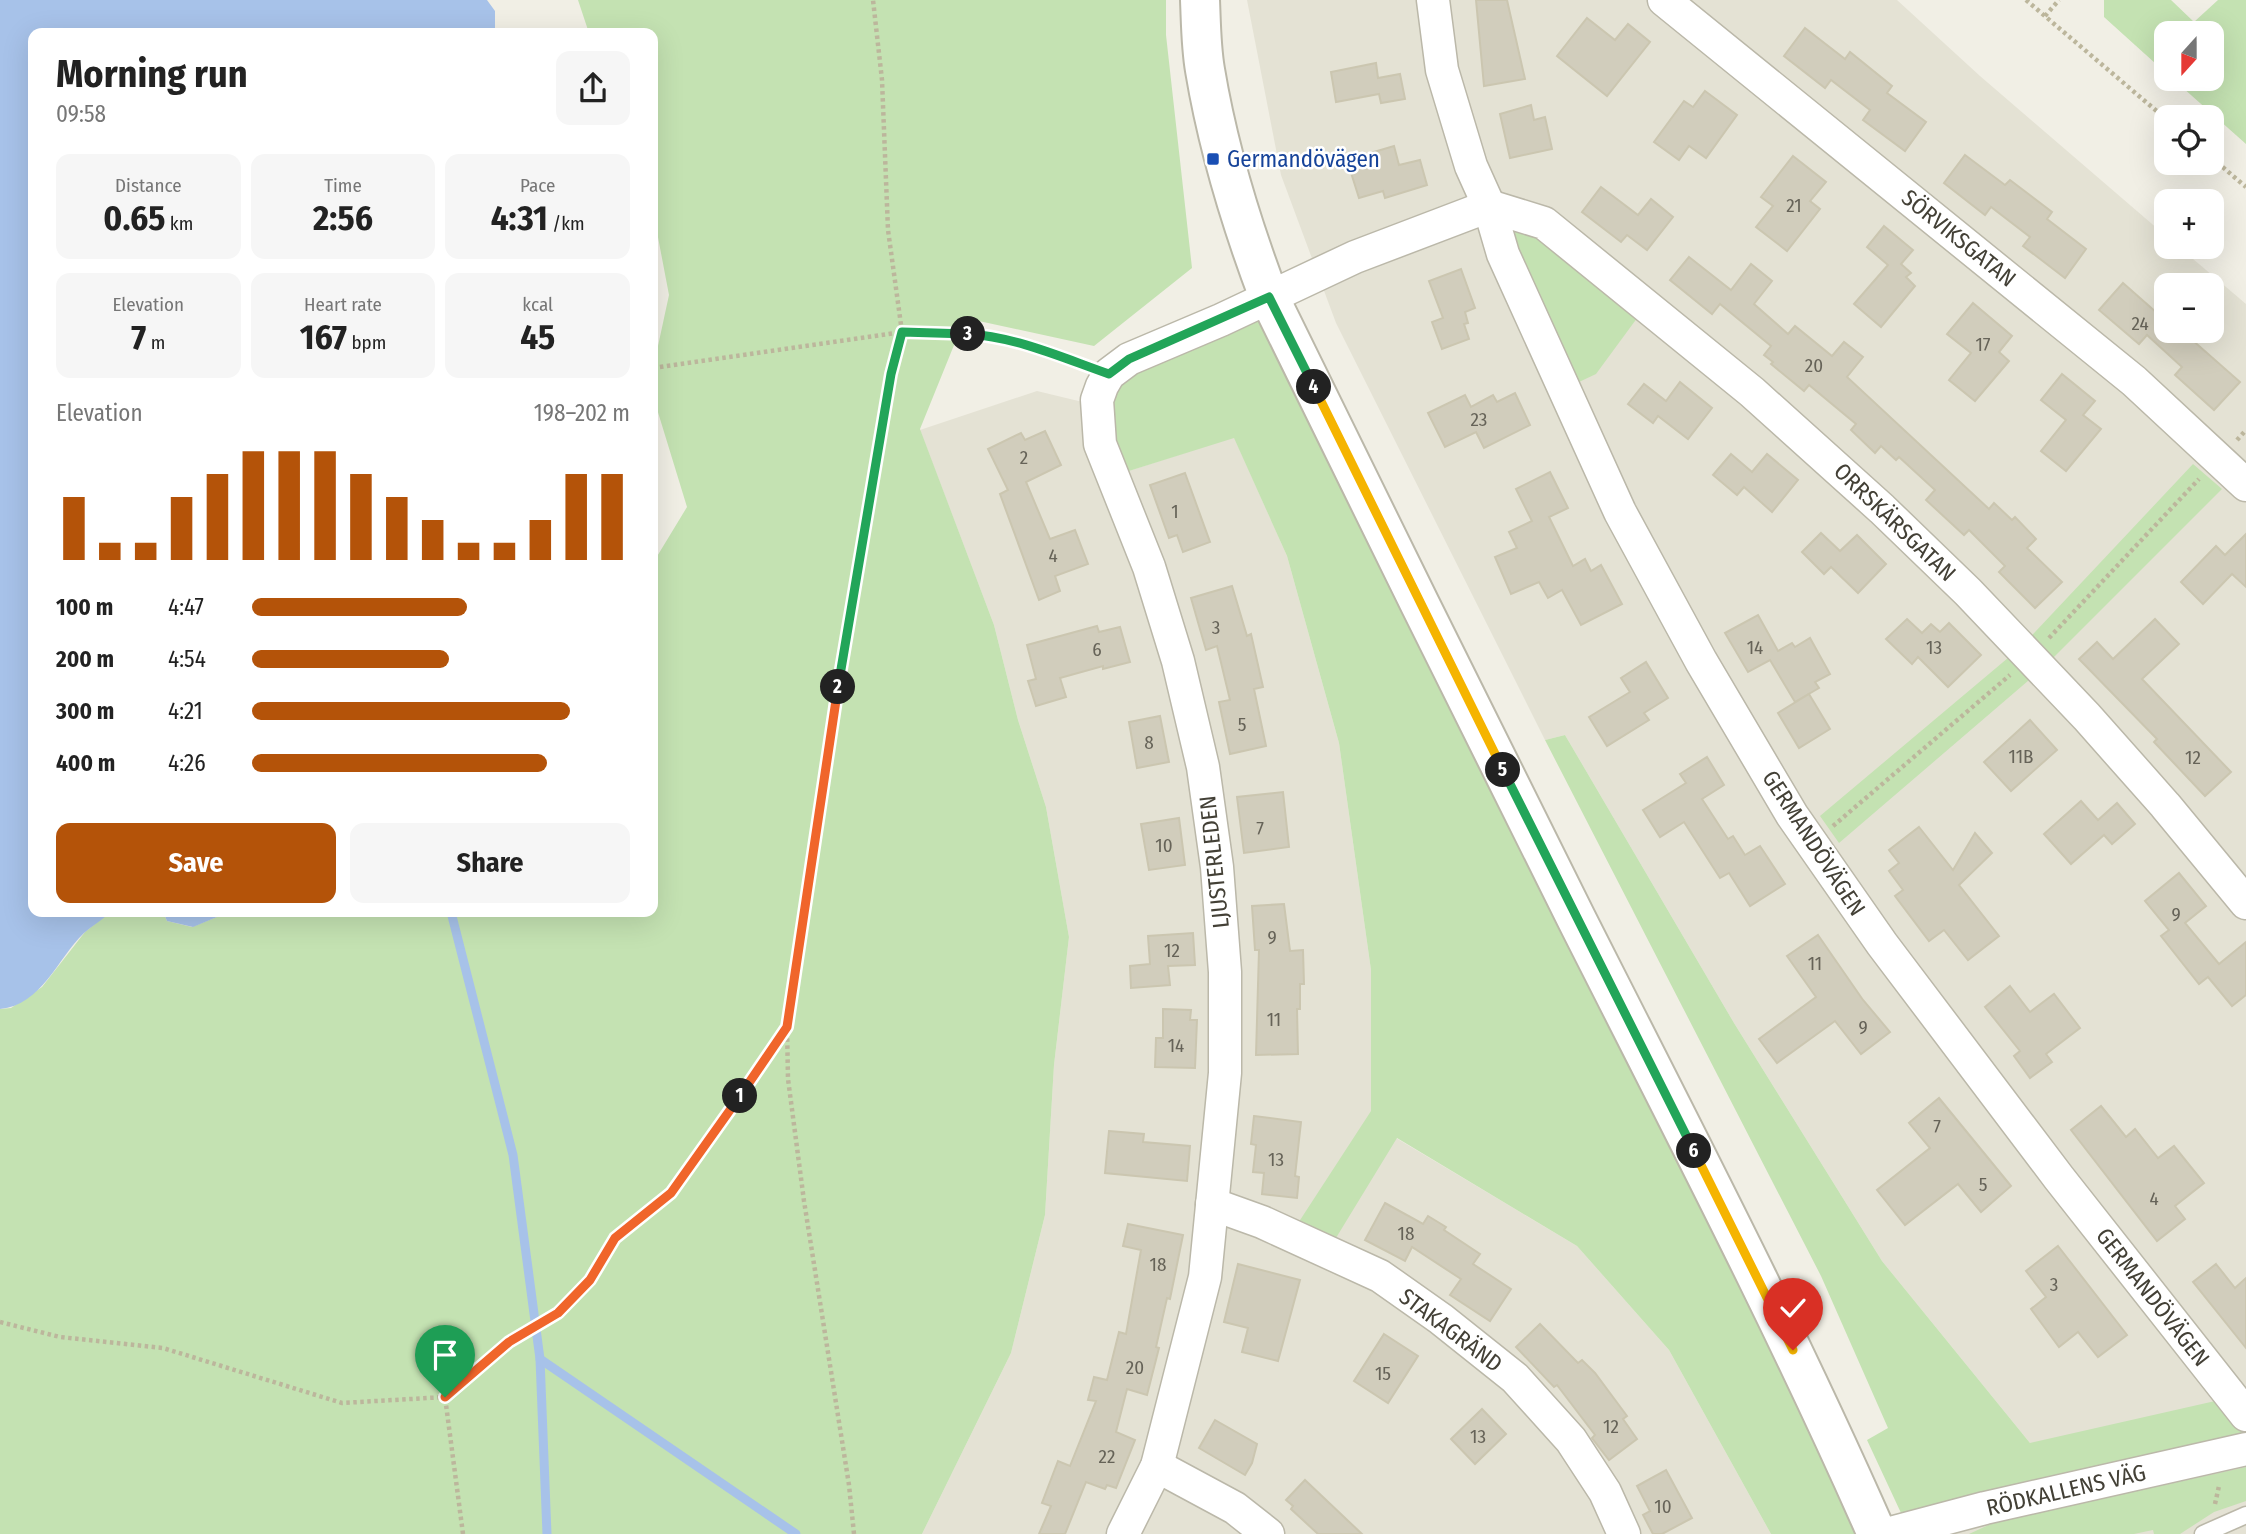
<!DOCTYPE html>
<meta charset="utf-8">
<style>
:root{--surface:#fff;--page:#f6f6f6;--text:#222;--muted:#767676;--accent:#b45309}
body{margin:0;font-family:"Fira Sans Condensed",sans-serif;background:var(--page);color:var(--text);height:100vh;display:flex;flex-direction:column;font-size:26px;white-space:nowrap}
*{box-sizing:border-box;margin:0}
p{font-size:23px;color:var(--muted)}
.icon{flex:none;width:38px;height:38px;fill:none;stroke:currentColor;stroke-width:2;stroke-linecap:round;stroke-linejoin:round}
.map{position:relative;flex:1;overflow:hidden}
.panel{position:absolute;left:28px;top:28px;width:630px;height:889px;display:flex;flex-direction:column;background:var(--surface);border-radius:14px;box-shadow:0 7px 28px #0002}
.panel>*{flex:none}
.needle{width:46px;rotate:201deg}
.controls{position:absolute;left:2154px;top:21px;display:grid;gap:14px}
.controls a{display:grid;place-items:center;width:70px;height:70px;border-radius:14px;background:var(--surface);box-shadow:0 7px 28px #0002;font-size:35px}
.pin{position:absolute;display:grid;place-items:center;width:60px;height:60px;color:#fff;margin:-72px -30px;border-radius:50% 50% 50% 0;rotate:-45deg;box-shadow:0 0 7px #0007}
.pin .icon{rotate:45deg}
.km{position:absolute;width:35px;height:35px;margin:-18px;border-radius:50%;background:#222;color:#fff;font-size:19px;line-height:35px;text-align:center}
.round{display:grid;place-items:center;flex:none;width:74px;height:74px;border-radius:14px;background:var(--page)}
.headline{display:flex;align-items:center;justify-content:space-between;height:119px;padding:0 28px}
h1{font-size:38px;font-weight:700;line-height:52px}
.figures{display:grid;grid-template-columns:repeat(3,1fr);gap:10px;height:119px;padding:7px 28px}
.figures div{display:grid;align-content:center;border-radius:14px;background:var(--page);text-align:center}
.figures b{font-size:35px;font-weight:700}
.figures small{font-size:19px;font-weight:400}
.figures p{font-size:19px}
.chart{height:196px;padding:14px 28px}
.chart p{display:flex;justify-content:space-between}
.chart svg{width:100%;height:126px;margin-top:7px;stroke:var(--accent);stroke-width:6}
.button{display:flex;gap:14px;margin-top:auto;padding:14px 28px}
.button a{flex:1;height:80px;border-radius:14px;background:var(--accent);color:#fff;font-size:28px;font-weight:700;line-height:80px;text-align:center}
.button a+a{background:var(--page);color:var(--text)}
ul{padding:0 28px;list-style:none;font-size:23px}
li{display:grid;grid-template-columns:112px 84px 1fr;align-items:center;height:52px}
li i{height:18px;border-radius:9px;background:var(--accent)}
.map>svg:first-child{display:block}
.residential{fill:#e4e2d4;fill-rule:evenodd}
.green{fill:#c4e2b2}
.water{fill:#a7c2e9}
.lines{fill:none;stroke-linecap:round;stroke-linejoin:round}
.stream{stroke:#a7c2e9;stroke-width:9}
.building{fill:#d1cdbc;stroke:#cbc6b0;stroke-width:2}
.service-casing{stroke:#bbb8a9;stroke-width:19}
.minor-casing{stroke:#bbb8a9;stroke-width:35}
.tertiary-casing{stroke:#bbb8a9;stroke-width:42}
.path{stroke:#bcb69c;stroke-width:4.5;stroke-dasharray:3.5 3.5;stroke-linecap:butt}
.service{stroke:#fff;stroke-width:16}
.minor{stroke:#fff;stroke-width:32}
.tertiary{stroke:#fff;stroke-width:38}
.split-1-casing{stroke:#fff;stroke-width:14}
.split-2-casing{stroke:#fff;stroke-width:14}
.split-3-casing{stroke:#fff;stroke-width:14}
.split-4-casing{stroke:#fff;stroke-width:14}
.split-5-casing{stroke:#fff;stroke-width:14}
.split-6-casing{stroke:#fff;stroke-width:14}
.split-7-casing{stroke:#fff;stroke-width:14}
.split-1{stroke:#f0652b;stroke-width:9}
.split-2{stroke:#f0652b;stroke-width:9}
.split-3{stroke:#22a559;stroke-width:9}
.split-4{stroke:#22a559;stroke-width:9}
.split-5{stroke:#f5b400;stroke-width:9}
.split-6{stroke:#22a559;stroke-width:9}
.split-7{stroke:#f5b400;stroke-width:9}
.transit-dot{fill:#1a4fb4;stroke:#fff;stroke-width:2.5}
.labels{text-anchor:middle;stroke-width:5;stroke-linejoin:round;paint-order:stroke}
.number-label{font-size:19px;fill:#666358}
.transit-label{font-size:23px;fill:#164399;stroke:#fff;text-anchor:start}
.street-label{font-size:23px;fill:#434036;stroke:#fff}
</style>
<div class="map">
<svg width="2246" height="1534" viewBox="0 0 2246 1534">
<rect width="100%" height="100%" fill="#f1efe5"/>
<!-- residential -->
<g class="residential">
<path d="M1247,0H1897L1980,76L2166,236V247H2179L2246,304V1534H1942L2090,1504L2030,1443L1882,1261L1734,1023L1565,735L1545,740L1336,323L1281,175ZM2166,285H2212V331H2166Z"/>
<path d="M1037,391L1095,405L1113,476L1234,437L1287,556L1339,743L1371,970V1111L1396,1138L1577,1246L1669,1350L1771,1534H922L1011,1353L1045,1215L1054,1065L1069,937L1046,807L1018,720L994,625L920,430Z"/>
</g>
<!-- green -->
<g class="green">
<path d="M578,0H1166V35L1192,268L1094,346L965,318L920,429L994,625L1018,720L1046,807L1069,937L1054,1065L1045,1215L1011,1353L922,1534H0V1009L11,1008L42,987L85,932L110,912H163L167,921L192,927L229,912H653V563L687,507L653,396V369L669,295L653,211V33H589Z"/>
<path d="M2104,0H2171L2194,22L2218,0H2246V144L2173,79H2212V33H2166V73L2104,17Z"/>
<path d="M1488,207L1544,224L1646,306L1596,374L1562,390Z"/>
<path d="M1269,298L1877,1534H1771L1669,1350L1577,1246L1397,1138L1328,1251L1291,1234L1371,1111V970L1339,743L1287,556L1234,438L1113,476L1100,386Z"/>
<path d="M2193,464L2222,489L2042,669L1839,843L1820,816L2021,647Z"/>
<path d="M1565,735L1734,1023L1882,1261L2030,1443L2246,1394V1447L1908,1528L1867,1440L1888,1428L1821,1276L1545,740Z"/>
<path d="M2246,1467V1501L2214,1512L2180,1534H2154L2153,1530L2134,1534H1969L1995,1522Z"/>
</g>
<!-- water -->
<g class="water">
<path d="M0,0H487L495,11V31L500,33H33V912H110C103,920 93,925 84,933C57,959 42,1005 0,1009Z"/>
<path d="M163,912H229L193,927L167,921Z"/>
</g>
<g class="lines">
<!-- stream -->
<g class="stream">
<path d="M451,912L513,1155L540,1359L547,1534"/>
<path d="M540,1359L796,1534"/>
</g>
</g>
<!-- building -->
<g class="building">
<path d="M1476,0H1507L1525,79L1484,86Z"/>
<path d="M1587,18L1615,40L1628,24L1650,42L1607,96L1557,56Z"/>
<path d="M1805,28L1845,59L1850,52L1892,86L1887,93L1926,122L1905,151L1863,120L1870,110L1831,80L1825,88L1784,56Z"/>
<path d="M1376,63L1378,78L1400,74L1405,99L1381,103L1379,94L1336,102L1331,72Z"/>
<path d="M1705,91L1737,115L1706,158L1689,146L1679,160L1654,142L1684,101L1693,107Z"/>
<path d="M1531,105L1534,120L1545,117L1552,149L1510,158L1500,114Z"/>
<path d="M1394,146L1399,165L1420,160L1427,185L1385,198L1383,191L1359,198L1347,160Z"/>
<path d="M1965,155L2005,185L2010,180L2052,212L2047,219L2086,249L2065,278L2023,246L2030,237L1991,207L1985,215L1944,183Z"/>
<path d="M1793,156L1826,182L1810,201L1820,209L1787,251L1756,227L1773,206L1761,197Z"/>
<path d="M1601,187L1638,215L1651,199L1673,217L1647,250L1627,235L1621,242L1582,212Z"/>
<path d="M1884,226L1913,250L1901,264L1911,273L1906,277L1915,286L1881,327L1854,304L1888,265L1867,247Z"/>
<path d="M1689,257L1731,290L1751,264L1772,281L1754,304L1788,334L1795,326L1832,356L1844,342L1863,357L1847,377L1989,509L1994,503L2012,520L2015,517L2036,539L2027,548L2062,582L2035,608L1999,572L2005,566L1969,530L1964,535L1926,500L1935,490L1899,457L1896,460L1881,446L1875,453L1851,430L1856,424L1809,385L1804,391L1771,364L1773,362L1764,355L1771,346L1720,304L1712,314L1670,280Z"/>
<path d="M1461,269L1475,308L1465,312L1468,323L1464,324L1469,339L1442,349L1432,322L1443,318L1429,281Z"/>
<path d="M2123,283L2166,321V331H2182L2240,382L2214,410L2175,375L2182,367L2147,335L2139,344L2099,310Z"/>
<path d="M1973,303L2012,336L1999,352L2009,361L1975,401L1949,380L1971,353L1947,334Z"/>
<path d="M2062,374L2095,401L2083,415L2101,429L2066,471L2041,451L2066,420L2041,400Z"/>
<path d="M1680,382L1712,408L1688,439L1658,416L1653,423L1628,404L1644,384L1666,401Z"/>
<path d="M1515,393L1530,425L1484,448L1476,432L1445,447L1428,413L1465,395L1471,407L1493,395L1497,402Z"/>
<path d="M1045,431L1061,465L1026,482L1050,539L1075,530L1088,564L1055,576L1060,591L1039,600L1000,494L1008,490L988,449L1021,433L1025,440Z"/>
<path d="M1731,454L1752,472L1767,454L1798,480L1772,512L1744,487L1737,495L1713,475Z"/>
<path d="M1550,472L1568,508L1549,517L1573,566L1585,559L1591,571L1601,565L1622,604L1581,625L1562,590L1548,598L1539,582L1511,594L1495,557L1517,548L1509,532L1532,521L1516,489Z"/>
<path d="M1185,473L1210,542L1183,552L1177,535L1169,538L1150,485Z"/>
<path d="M1821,533L1840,551L1857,535L1886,564L1858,593L1831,567L1824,574L1802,552Z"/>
<path d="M2246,534V587L2232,574L2203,604L2181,582L2216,546L2225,555Z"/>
<path d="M1232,586L1247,636L1251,634L1263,687L1254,689L1266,746L1230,754L1219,702L1230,700L1217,646L1206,650L1191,598Z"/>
<path d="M1758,615L1778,651L1792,643L1795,647L1810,638L1830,674L1815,682L1819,688L1795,702L1770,660L1748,672L1725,633Z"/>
<path d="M1907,619L1922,633L1931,624L1940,632L1949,623L1981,655L1948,687L1918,657L1912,664L1886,639Z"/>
<path d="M2155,619L2179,644L2142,679L2231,772L2205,796L2154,742L2157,739L2079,659L2097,642L2113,659Z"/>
<path d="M1097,626L1099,632L1120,627L1130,662L1103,669V666L1060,678L1066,697L1036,706L1028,681L1036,679L1027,645Z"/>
<path d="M1646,662L1668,698L1644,713L1649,720L1607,746L1589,717L1630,692L1621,678Z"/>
<path d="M1809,694L1830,729L1799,748L1778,713Z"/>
<path d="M1160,716L1169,762L1137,768L1129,722Z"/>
<path d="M2030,720L2057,750L2011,791L1984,762Z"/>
<path d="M1707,757L1724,785L1702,799L1728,839L1733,836L1745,855L1760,846L1785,884L1750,906L1729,873L1720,878L1684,822L1660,837L1643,810L1686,783L1680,774Z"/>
<path d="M1283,792L1289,847L1244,853L1237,797Z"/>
<path d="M2081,801L2098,820L2117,803L2135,824L2112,844L2104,835L2071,864L2044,834Z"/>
<path d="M1179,818L1185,865L1149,870L1141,824Z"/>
<path d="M1919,827L1953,870L1975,833L1992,853L1959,885L1999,936L1968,960L1944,930L1929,941L1895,896L1903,890L1889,871L1899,863L1889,850Z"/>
<path d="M2179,873L2206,906L2185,923L2219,964L2246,942V995L2232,1006L2208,977L2199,984L2161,936L2169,930L2145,901Z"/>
<path d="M1284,904L1290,951L1303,950L1304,984H1300V1009H1297L1298,1054L1256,1055L1259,950H1255L1252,906Z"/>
<path d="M1193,933L1195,965L1168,966L1170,985L1131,988L1130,966L1150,964L1148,936Z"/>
<path d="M1818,935L1863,1000L1890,1032L1861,1054L1835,1021L1777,1063L1759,1039L1816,997L1787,956Z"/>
<path d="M2010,986L2030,1012L2054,994L2080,1028L2046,1054L2052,1062L2030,1078L2014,1056L2020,1051L1985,1007Z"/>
<path d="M1163,1009L1191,1010L1190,1020H1197L1195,1068L1155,1067L1156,1038H1163Z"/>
<path d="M1939,1098L2011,1186L1981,1212L1958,1184L1905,1225L1877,1190L1930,1148L1909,1123Z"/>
<path d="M2101,1106L2126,1137L2135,1129L2158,1158L2174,1146L2204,1183L2175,1206L2185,1219L2157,1241L2071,1130Z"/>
<path d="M1254,1116L1301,1122L1295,1176L1299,1177L1297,1198L1262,1194L1264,1173L1253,1172L1256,1145L1251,1144Z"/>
<path d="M1109,1131L1144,1134L1143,1142L1190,1146L1187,1181L1105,1173Z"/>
<path d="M1385,1203L1423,1224L1428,1216L1446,1227L1444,1230L1480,1254L1473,1264L1511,1289L1490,1321L1450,1295L1461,1279L1412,1247L1405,1261L1365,1240Z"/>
<path d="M1128,1224L1183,1235L1170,1299L1167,1298L1156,1347L1159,1348L1147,1395L1127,1389L1116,1432L1135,1440L1116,1488L1107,1485L1105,1489L1086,1482L1065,1534H1039L1051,1506L1042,1503L1058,1461L1070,1466L1096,1401L1088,1400L1094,1377L1107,1380L1119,1332L1126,1334L1141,1250L1123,1246Z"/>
<path d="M2058,1246L2127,1335L2098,1357L2078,1332L2059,1347L2031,1309L2046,1297L2026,1271Z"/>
<path d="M1238,1264L1300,1280L1278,1361L1242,1352L1248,1328L1224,1322Z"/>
<path d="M2216,1264L2235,1288L2246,1278V1348L2193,1282Z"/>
<path d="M1540,1324L1578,1363L1582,1360L1595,1373L1627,1416L1623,1419L1637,1439L1609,1460L1592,1438L1595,1435L1557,1385L1554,1387L1516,1347Z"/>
<path d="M1384,1334L1418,1356L1388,1403L1354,1381Z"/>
<path d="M1482,1409L1506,1434L1475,1464L1451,1439Z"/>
<path d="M1215,1420L1257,1444L1252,1463L1245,1475L1199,1448Z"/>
<path d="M1666,1470L1692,1518L1662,1534H1653L1643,1515L1650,1511L1637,1486Z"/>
<path d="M1305,1480L1362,1534H1318L1291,1509L1293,1506L1286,1500Z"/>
</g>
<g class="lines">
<!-- service casing -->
<g class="service-casing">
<path id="service" d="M2203,1534L2246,1515"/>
</g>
<!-- minor casing -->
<g class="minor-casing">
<g id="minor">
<path d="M1433,0L1442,70L1471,166L1489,206L1503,254L1620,512L1701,661L1792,815L1882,944L2059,1178L2246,1415"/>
<path d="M1664,0L2134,381L2246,485"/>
<path d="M1212,1204L1262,1222L1380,1276L1441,1319L1515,1378L1571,1440L1605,1492L1624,1534"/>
<path d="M1157,1466L1235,1508L1268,1534"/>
<path d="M1123,1534L1157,1466L1205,1277L1225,1073V972L1217,867L1203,767L1178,661L1149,567L1100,444L1097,400L1102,386L1109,374L1129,359L1221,320L1355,257L1489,206L1544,223L1752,392L1882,509L1968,592L2087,717L2165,805L2246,903"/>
<path d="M1887,1534L1985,1508L2246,1449"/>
</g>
</g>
<!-- tertiary casing -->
<g class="tertiary-casing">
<path id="tertiary" d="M1200,0C1201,23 1201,47 1205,70C1218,148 1241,223 1269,297C1371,504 1472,712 1576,918C1679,1122 1785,1325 1877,1534"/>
</g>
<!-- path -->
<g class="path">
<path d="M2026,0L2166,119"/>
<path d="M2045,16L2059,0"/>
<path d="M2212,158L2246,187"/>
<path d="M653,368L902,332L888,230L882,80L873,0"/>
<path d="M2237,440L2246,430"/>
<path d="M2049,638L2199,479"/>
<path d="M1833,826L2010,675"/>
<path d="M0,1322L60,1337L163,1348L342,1403L445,1397"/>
<path d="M2215,1504L2219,1486"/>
<path d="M463,1534L445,1397L509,1342L558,1313L590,1280L616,1238L671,1193L786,1028"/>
<path d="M854,1534L849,1485L804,1201L788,1079L787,1027L828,750L891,374L902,332L986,335L1035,347L1082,364"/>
</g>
<!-- service -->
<use href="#service" class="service"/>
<!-- minor -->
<use href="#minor" class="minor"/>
<!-- tertiary -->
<use href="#tertiary" class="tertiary"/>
</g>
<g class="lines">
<!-- split-1 casing -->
<g class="split-1-casing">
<path id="split-1" d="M445,1397L509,1342L558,1313L590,1280L615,1238L671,1193L740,1096"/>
</g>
<!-- split-2 casing -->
<g class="split-2-casing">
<path id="split-2" d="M740,1096L787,1027L838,687"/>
</g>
<!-- split-3 casing -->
<g class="split-3-casing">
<path id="split-3" d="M838,687L891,374L902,332L968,334"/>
</g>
<!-- split-4 casing -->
<g class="split-4-casing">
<path id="split-4" d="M968,334C1017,337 1063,358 1109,374L1129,359L1269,297L1314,387"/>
</g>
<!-- split-5 casing -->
<g class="split-5-casing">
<path id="split-5" d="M1314,387L1503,770"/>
</g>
<!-- split-6 casing -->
<g class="split-6-casing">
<path id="split-6" d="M1503,770L1694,1151"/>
</g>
<!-- split-7 casing -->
<g class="split-7-casing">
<path id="split-7" d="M1694,1151L1793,1350"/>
</g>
<!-- split-1 -->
<use href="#split-1" class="split-1"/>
<!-- split-2 -->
<use href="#split-2" class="split-2"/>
<!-- split-3 -->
<use href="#split-3" class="split-3"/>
<!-- split-4 -->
<use href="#split-4" class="split-4"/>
<!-- split-5 -->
<use href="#split-5" class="split-5"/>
<!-- split-6 -->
<use href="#split-6" class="split-6"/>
<!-- split-7 -->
<use href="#split-7" class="split-7"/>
</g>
<!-- markers -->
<rect class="transit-dot" x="1206" y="152" width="14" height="14" rx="3.5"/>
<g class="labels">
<!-- number labels -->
<g class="number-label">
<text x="1794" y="212">21</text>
<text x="2140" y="330">24</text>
<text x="1983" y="351">17</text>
<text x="1814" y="372">20</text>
<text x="1479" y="426">23</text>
<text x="1024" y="464">2</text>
<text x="1175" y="518">1</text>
<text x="1053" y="562">4</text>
<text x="1216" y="634">3</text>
<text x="1755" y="654">14</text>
<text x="1934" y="654">13</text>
<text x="1097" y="656">6</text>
<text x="1242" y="731">5</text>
<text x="1149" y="749">8</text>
<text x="2021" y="763">11B</text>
<text x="2193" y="764">12</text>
<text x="1260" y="835">7</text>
<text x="1164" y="852">10</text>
<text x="2176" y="921">9</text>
<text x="1272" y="944">9</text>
<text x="1172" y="957">12</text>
<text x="1815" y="970">11</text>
<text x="1274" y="1026">11</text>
<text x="1863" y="1034">9</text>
<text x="1176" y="1052">14</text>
<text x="1937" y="1133">7</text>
<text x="1276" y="1166">13</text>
<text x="1983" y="1191">5</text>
<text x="2154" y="1205">4</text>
<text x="1406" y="1240">18</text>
<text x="1158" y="1271">18</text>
<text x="2054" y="1291">3</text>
<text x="1135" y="1374">20</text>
<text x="1383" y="1380">15</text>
<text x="1611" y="1433">12</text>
<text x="1478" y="1443">13</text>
<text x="1107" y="1463">22</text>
<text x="1663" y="1513">10</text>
</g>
<!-- transit labels -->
<g class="transit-label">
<text x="1227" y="167">Germandövägen</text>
</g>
<!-- street labels -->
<g class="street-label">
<text transform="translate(1959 238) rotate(39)" y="8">SÖRVIKSGATAN</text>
<text transform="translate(1895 522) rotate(44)" y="8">ORRSKÄRSGATAN</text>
<text transform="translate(1814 843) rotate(57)" y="8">GERMANDÖVÄGEN</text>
<text transform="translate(1214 862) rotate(-96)" y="8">LJUSTERLEDEN</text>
<text transform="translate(2153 1297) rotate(52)" y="8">GERMANDÖVÄGEN</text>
<text transform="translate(1451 1330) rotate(37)" y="8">STAKAGRÄND</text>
<text transform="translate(2066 1490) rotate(-13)" y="8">RÖDKALLENS VÄG</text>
</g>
</g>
</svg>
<div class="controls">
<a><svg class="needle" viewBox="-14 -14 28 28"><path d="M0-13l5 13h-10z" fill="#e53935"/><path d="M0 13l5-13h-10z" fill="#767676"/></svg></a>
<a><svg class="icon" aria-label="locate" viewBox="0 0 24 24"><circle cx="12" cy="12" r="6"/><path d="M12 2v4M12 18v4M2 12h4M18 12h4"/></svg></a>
<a>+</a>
<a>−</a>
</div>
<div class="pin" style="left:445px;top:1397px;background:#1e9e55"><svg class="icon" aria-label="arrive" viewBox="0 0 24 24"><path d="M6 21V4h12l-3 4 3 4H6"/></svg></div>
<div class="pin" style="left:1793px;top:1350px;background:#d93025"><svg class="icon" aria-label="check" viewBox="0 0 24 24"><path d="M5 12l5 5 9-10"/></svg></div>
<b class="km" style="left:740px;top:1096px">1</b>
<b class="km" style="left:838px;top:687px">2</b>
<b class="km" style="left:968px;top:334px">3</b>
<b class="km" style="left:1314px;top:387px">4</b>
<b class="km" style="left:1503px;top:770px">5</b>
<b class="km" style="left:1694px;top:1151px">6</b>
<section class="panel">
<div class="headline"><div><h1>Morning run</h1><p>09:58</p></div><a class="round"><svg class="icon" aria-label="share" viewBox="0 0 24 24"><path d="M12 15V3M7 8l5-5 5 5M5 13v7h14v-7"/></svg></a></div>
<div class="figures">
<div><p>Distance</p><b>0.65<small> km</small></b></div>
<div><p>Time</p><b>2:56</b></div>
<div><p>Pace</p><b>4:31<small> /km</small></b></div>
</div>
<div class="figures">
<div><p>Elevation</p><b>7<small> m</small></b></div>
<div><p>Heart rate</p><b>167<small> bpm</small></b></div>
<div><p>kcal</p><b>45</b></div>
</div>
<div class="chart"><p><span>Elevation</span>198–202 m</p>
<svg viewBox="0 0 160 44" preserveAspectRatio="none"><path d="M5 44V22M15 44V38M25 44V38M35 44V22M45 44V14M55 44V6M65 44V6M75 44V6M85 44V14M95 44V22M105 44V30M115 44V38M125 44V38M135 44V30M145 44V14M155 44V14"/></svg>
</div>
<ul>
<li><b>100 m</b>4:47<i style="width:57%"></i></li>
<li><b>200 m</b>4:54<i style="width:52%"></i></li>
<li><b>300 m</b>4:21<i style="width:84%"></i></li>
<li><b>400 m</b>4:26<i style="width:78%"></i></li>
</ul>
<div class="button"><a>Save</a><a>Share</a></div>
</section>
</div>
